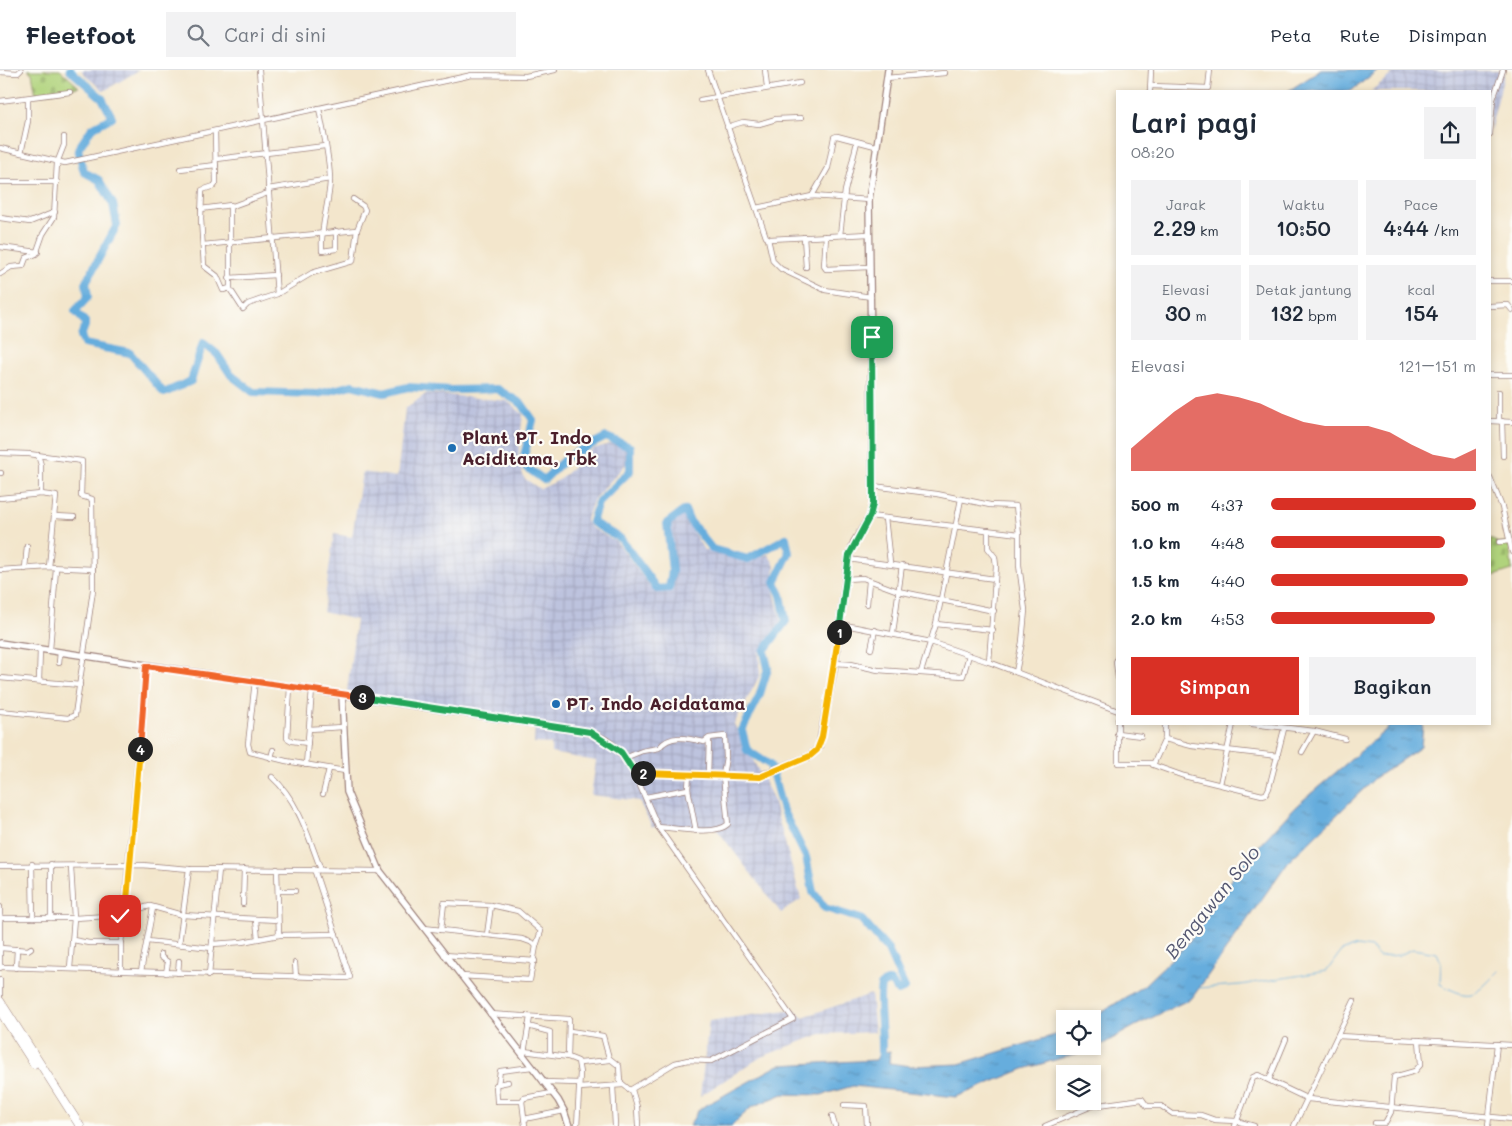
<!DOCTYPE html>
<html lang="id">
<meta charset="utf-8">
<style>
:root{--surface:#fff;--page:#f2f2f3;--text:#1f2937;--muted:#747a83;--line:#e0e1e3;--accent:#d93025}
body{margin:0;font-family:Mali,sans-serif;background:var(--page);color:var(--text);height:100vh;display:flex;flex-direction:column;font-size:19px;white-space:nowrap}
*{box-sizing:border-box;margin:0}
p{font-size:16px;color:var(--muted)}
.icon{flex:none;width:28px;height:28px;fill:none;stroke:currentColor;stroke-width:2;stroke-linecap:round;stroke-linejoin:round}
.map{position:relative;flex:1;overflow:hidden}
.details{position:absolute;left:1116px;top:20px;width:375px;height:635px;display:flex;flex-direction:column;background:var(--surface);border-radius:0px;box-shadow:0 2px 8px #0003}
.details>*{flex:none}
.buttons{position:absolute;left:1056px;top:940px;display:grid;gap:10px}
.buttons a{display:grid;place-items:center;width:45px;height:45px;border-radius:0px;background:var(--surface);box-shadow:0 2px 8px #0003;font-size:25px}
.pin{position:absolute;display:grid;place-items:center;width:42px;height:42px;color:#fff;margin:-21px;border-radius:10px;box-shadow:0 2px 8px #0006}
.km{position:absolute;width:25px;height:25px;margin:-12px;border-radius:50%;background:#222;color:#fff;font-size:14px;line-height:25px;text-align:center}
.round{display:grid;place-items:center;flex:none;width:52px;height:52px;border-radius:0px;background:var(--page)}
.overview{display:flex;align-items:center;justify-content:space-between;height:85px;padding:0 15px}
h1{font-size:28px;font-weight:600;line-height:38px}
.metrics{display:grid;grid-template-columns:repeat(3,1fr);gap:8px;height:85px;padding:5px 15px}
.metrics div{display:grid;align-content:center;border-radius:0px;background:var(--page);text-align:center}
.metrics b{font-size:21px;font-weight:600}
.metrics small{font-size:14px;font-weight:400}
.metrics p{font-size:14px}
.chart{height:140px;padding:10px 15px}
.chart p{display:flex;justify-content:space-between}
.chart svg{width:100%;height:90px;margin-top:5px;fill:var(--accent);opacity:.7}
.button{display:flex;gap:10px;margin-top:auto;padding:10px 15px}
.button a{flex:1;height:58px;border-radius:0px;background:var(--accent);color:#fff;font-size:20px;font-weight:600;line-height:58px;text-align:center}
.button a+a{background:var(--page);color:var(--text)}
ul{padding:0 15px;list-style:none;font-size:16px}
li{display:grid;grid-template-columns:80px 60px 1fr;align-items:center;height:38px}
li i{height:12px;border-radius:6px;background:var(--accent)}
header{display:flex;align-items:center;gap:30px;box-sizing:border-box;height:70px;padding:0 25px;background:var(--surface);border-bottom:1px solid var(--line)}
header strong{font-size:24px}
nav{display:flex;gap:28px;margin-inline-start:auto;font-size:18px}
.search{width:350px;height:45px;background:var(--page);display:flex;align-items:center;gap:12px;box-sizing:border-box;padding:0 18px;border-radius:0px;color:var(--muted);font-size:19px}
.map>svg:first-child{display:block}
.industrial{fill:url(#industrial-grid)}
.cemetery{fill:url(#cemetery-stones);stroke:#7d7953}
.water{fill:url(#water-ripples);stroke:#586684}
.lines{fill:none;stroke-linecap:round;stroke-linejoin:round}
.stream{stroke:#66addd;stroke-width:1}
.river{stroke:#66addd;stroke-width:8}
.street-casing{stroke:#9e827c;stroke-width:6}
.secondary-casing{stroke:#9e827c;stroke-width:8}
.highway-casing{stroke:#9e827c;stroke-width:9}
.street{stroke:#fff;stroke-width:4.5}
.secondary{stroke:#fff;stroke-width:5.5}
.highway{stroke:#fff;stroke-width:8}
.split-1-casing{stroke:#fff;stroke-width:10}
.split-2-casing{stroke:#fff;stroke-width:10}
.split-3-casing{stroke:#fff;stroke-width:10}
.split-4-casing{stroke:#fff;stroke-width:10}
.split-5-casing{stroke:#fff;stroke-width:10}
.split-1{stroke:#22a559;stroke-width:6}
.split-2{stroke:#f5b400;stroke-width:6}
.split-3{stroke:#22a559;stroke-width:6}
.split-4{stroke:#f0652b;stroke-width:6}
.split-5{stroke:#f5b400;stroke-width:6}
.poi-dot{fill:#1f6fb2;stroke:#fdfcf7;stroke-width:2}
.labels{text-anchor:middle;stroke-width:4.5;stroke-linejoin:round;paint-order:stroke}
.poi-label{font-size:18px;font-weight:bold;fill:#4a1f2b;stroke:#fdfcf7;text-anchor:start}
.water-label{font-size:19px;font-style:italic;fill:#555872;stroke:#fdfcf7}
</style>
<header>
<strong>Fleetfoot</strong>
<div class="search"><svg class="icon" aria-label="search" viewBox="0 0 24 24"><circle cx="10" cy="10" r="6"/><path d="M15 15l6 6"/></svg>Cari di sini</div>
<nav><a>Peta</a><a>Rute</a><a>Disimpan</a></nav>
</header>
<div class="map">
<svg width="1512" height="1056" viewBox="0 0 1512 1056">
<defs>
<pattern id="industrial-grid" width="8" height="8" patternUnits="userSpaceOnUse" patternTransform="scale(1.25)"><rect width="8" height="8" fill="#bdc3de"/><path d="M0 4h8M4 0v8" fill="none" stroke="#a4a7bf"/></pattern>
<pattern id="cemetery-stones" width="16" height="16" patternUnits="userSpaceOnUse" patternTransform="scale(1.25)"><rect width="16" height="16" fill="#b0d37b"/><path d="M2 7V4a2 2 0 0 1 4 0v3zM10 15v-3a2 2 0 0 1 4 0v3z" fill="#99b56a"/></pattern>
<pattern id="water-ripples" width="26" height="14" patternUnits="userSpaceOnUse" patternTransform="scale(1.25)"><rect width="26" height="14" fill="#66addd"/><path d="M2 4q2-2 4 0t4 0M15 11q2-2 4 0t4 0" fill="none" stroke="#568cb3"/></pattern>
</defs>
<rect width="100%" height="100%" fill="#fdfcf7"/>
<filter id="ink" filterUnits="userSpaceOnUse"><feTurbulence type="fractalNoise" baseFrequency=".02" numOctaves="2"/><feDisplacementMap in="SourceGraphic" scale="10" xChannelSelector="R" yChannelSelector="G"/><feConvolveMatrix kernelMatrix="1 2 1 2 8 2 1 2 1" color-interpolation-filters="sRGB"/></filter>
<filter id="wash" filterUnits="userSpaceOnUse"><feTurbulence type="fractalNoise" baseFrequency=".0096" numOctaves="4" result="noise"/><feDisplacementMap in="SourceGraphic" scale="20" xChannelSelector="R" yChannelSelector="G"/><feGaussianBlur stdDeviation="1.12" result="paint"/><feColorMatrix in="noise" values="0 0 0 0 0 0 0 0 0 0 0 0 0 0 0 0 0 1.4 0 .05"/><feComposite in="paint" operator="in"/></filter>
<g filter="url(#wash)">
<rect width="100%" height="100%" fill="#f3e6cc"/>
<!-- industrial -->
<g class="industrial">
<path d="M81,0H139L104,21L88,8Z"/>
<path d="M1397,0L1505,1L1490,61V21H1371Z"/>
<path d="M427,323L507,331L523,344L518,387L524,408L540,419L559,410L593,379L613,373L627,380V393L594,429L586,450L590,457L617,472L652,519L673,520L671,453L682,444L704,480L747,491L768,484L775,495L773,516L781,550L759,582L760,605L734,654L772,726L801,829L781,843L715,757H652L639,731L591,725L596,691L551,683V674L534,673L535,653L347,621L356,550L323,542L334,464L352,467L362,402L397,407L405,339Z"/>
<path d="M871,924L875,962L821,964L761,987L700,1026L709,951L794,939L803,947Z"/>
</g>
<!-- cemetery -->
<g class="cemetery">
<path d="M28,0H60L79,17L36,25L32,3Z"/>
<path d="M1490,469L1499,473L1509,472L1512,500L1490,507Z"/>
</g>
<!-- water -->
<g class="water">
<path d="M1321,0H1378L1351,21H1288Z"/>
<path d="M1390,654H1423L1421,677L1375,708L1288,792L1192,928L1135,956L1096,978L1024,999L956,1027L853,1016L821,1025L783,1024L752,1037L731,1056H689L699,1039L779,995L876,990L879,984L890,981L889,993L911,996L959,994L1065,962V976H1092L1091,949L1143,916L1187,874L1242,794L1295,737L1388,658Z"/>
</g>
<g class="lines">
<!-- stream -->
<path class="stream" d="M1198,918L1240,915L1327,901L1341,881L1357,876L1371,878L1379,887L1399,885L1413,879L1437,883L1441,892L1440,914C1474,932 1473,926 1499,901"/>
<!-- river -->
<path class="river" d="M70,0L102,28L112,47L92,58L78,79L84,102L99,110L113,134L117,155L86,212L88,227L75,241L86,253L81,266L84,274L130,283L164,323L191,311L203,273L217,284L231,305L253,322L318,324L352,315L384,323L408,317L451,320L497,319L522,334L533,350L522,394L544,410L567,387L606,367L630,377V401L598,433L592,452L621,469L657,519L669,518L672,501L667,453L685,440L689,450L712,479L748,489L786,468L789,483L775,512L781,525L786,551L764,581L768,598L759,627L742,660L747,680L770,695L783,741L806,787L813,822L825,838L861,849L888,880L905,918L898,921L890,911L881,915C877,941 885,967 881,993"/>
</g>
</g>
<g filter="url(#ink)">
<g class="lines">
<!-- street casing -->
<g class="street-casing">
<g id="street">
<path d="M708,0L766,167L770,169L869,164"/>
<path d="M765,0L767,17"/>
<path d="M0,2L18,3L21,0"/>
<path d="M886,8L945,3"/>
<path d="M1151,16L1208,18L1210,0"/>
<path d="M1150,21L1151,0"/>
<path d="M700,30L800,13"/>
<path d="M0,31L70,22"/>
<path d="M319,38C323,62 330,88 330,111C329,135 320,157 322,181L336,179V161"/>
<path d="M727,57L743,52L759,54L776,49L801,48"/>
<path d="M215,61L216,113L214,116L202,120L201,149L204,196L217,206L223,220L230,218V137L268,123"/>
<path d="M1490,64L1493,29L1503,0"/>
<path d="M0,78L65,93L472,5L526,6L555,0"/>
<path d="M21,83L28,51V28"/>
<path d="M217,89L325,76"/>
<path d="M180,99L216,95"/>
<path d="M0,112H57"/>
<path d="M268,119L330,109"/>
<path d="M812,126L828,98L834,67L837,66L875,76"/>
<path d="M756,138L812,126L869,130"/>
<path d="M201,139L231,135"/>
<path d="M0,148L30,152L55,142"/>
<path d="M840,165L845,121L857,72"/>
<path d="M826,166L824,196L826,199L870,197"/>
<path d="M804,167L806,197"/>
<path d="M768,169L773,191L781,199L825,220L871,227"/>
<path d="M203,175L357,160"/>
<path d="M0,177L38,182"/>
<path d="M0,204L11,197L23,196L26,188L36,184L43,164L54,147L57,93L64,75V67"/>
<path d="M229,208L276,205"/>
<path d="M1490,211H1512"/>
<path d="M230,219L243,239L248,234L277,224L259,0"/>
<path d="M277,224L312,203L353,191L357,160L365,140L363,136L353,129"/>
<path d="M1490,236L1508,235L1512,240"/>
<path d="M1490,305H1512"/>
<path d="M1490,351L1512,352"/>
<path d="M1499,351V322"/>
<path d="M1502,351L1503,386"/>
<path d="M0,383L29,384L82,391L81,426L92,429L93,520L75,645L68,648L0,641"/>
<path d="M38,385L41,395V424"/>
<path d="M0,403H1"/>
<path d="M1490,407L1502,437L1512,482"/>
<path d="M873,416L937,424L990,435L1016,436L1019,464V495L1025,540L1022,572L1016,602"/>
<path d="M0,428L41,424L56,426L49,497"/>
<path d="M55,446L74,447"/>
<path d="M870,446L1019,464"/>
<path d="M885,448L890,493"/>
<path d="M988,460V478L995,487L996,496L989,592"/>
<path d="M1499,472L1510,471"/>
<path d="M848,489L995,509"/>
<path d="M25,499L27,476"/>
<path d="M0,500L49,497L93,499"/>
<path d="M845,509L863,508L898,521L994,541"/>
<path d="M867,534L869,511"/>
<path d="M840,554L931,572L989,592L1118,641"/>
<path d="M936,554L993,560"/>
<path d="M893,563L902,495"/>
<path d="M871,579L875,560"/>
<path d="M50,580L56,498"/>
<path d="M1118,586L1116,592L1118,608"/>
<path d="M59,593L60,582"/>
<path d="M835,593L851,594L878,600L963,606L969,585"/>
<path d="M921,602L936,554L961,429"/>
<path d="M0,608L80,615"/>
<path d="M39,611L40,579"/>
<path d="M255,611L248,674L250,682L286,691L345,701"/>
<path d="M290,617L287,668L292,671L308,673"/>
<path d="M1118,650V693H1154"/>
<path d="M1165,654V669L1153,695L1184,706L1262,725L1266,724L1269,718L1284,659"/>
<path d="M1252,654L1314,661L1345,669"/>
<path d="M309,659L343,657"/>
<path d="M1117,663L1141,666"/>
<path d="M1165,669L1192,676L1278,686"/>
<path d="M1302,682L1314,661"/>
<path d="M271,688L273,680"/>
<path d="M625,688L642,681L659,678C670,663 688,668 704,672L709,668L725,666L726,687L723,705L728,754C716,766 675,758 658,757"/>
<path d="M306,695L312,620"/>
<path d="M689,704L688,719L696,761"/>
<path d="M708,705L709,669"/>
<path d="M272,707C298,730 309,768 321,800"/>
<path d="M1220,714L1233,654"/>
<path d="M323,724L329,699"/>
<path d="M646,727L688,719"/>
<path d="M32,794L33,848"/>
<path d="M51,794V848"/>
<path d="M0,796L142,795L189,799L380,801"/>
<path d="M277,799L279,865"/>
<path d="M278,821H295"/>
<path d="M243,834L244,799"/>
<path d="M0,837V877"/>
<path d="M126,842L150,836L182,845L278,850"/>
<path d="M0,848H74L125,845"/>
<path d="M256,850L258,869"/>
<path d="M424,858L522,869L533,873L536,876L530,910L461,906"/>
<path d="M441,860L444,833L491,835L518,841L541,861L536,876"/>
<path d="M487,865L491,835"/>
<path d="M73,870L89,873H122"/>
<path d="M147,871L212,878"/>
<path d="M179,874L189,799"/>
<path d="M212,874L242,872L279,865L336,864"/>
<path d="M0,878L28,880L31,878"/>
<path d="M0,879V898"/>
<path d="M161,884V887L168,892L166,903"/>
<path d="M444,885L535,891"/>
<path d="M295,893L296,907"/>
<path d="M1,897L347,908L350,907L314,799"/>
<path d="M16,898L17,879"/>
<path d="M70,898L74,848L71,797"/>
<path d="M121,901V875L146,596"/>
<path d="M141,901L153,838"/>
<path d="M178,903L179,891"/>
<path d="M209,905L219,799"/>
<path d="M0,910V926"/>
<path d="M490,944L569,949L568,987"/>
<path d="M528,956L550,962V984"/>
<path d="M570,961L603,966L609,988L619,996L620,1012L630,1020L675,993L688,990L711,991L793,949L658,757L634,702"/>
<path d="M1338,966L1512,975"/>
<path d="M524,981L568,987L578,991L580,1003L577,1056"/>
<path d="M524,983L530,947"/>
<path d="M580,993L610,990"/>
<path d="M1269,1010L1286,969"/>
<path d="M543,1012L579,1013"/>
<path d="M498,1014L508,1012"/>
<path d="M613,1016L615,1056"/>
<path d="M579,1018L623,1015"/>
<path d="M632,1020L637,1037L638,1056"/>
<path d="M522,1031L524,1028L552,1023"/>
<path d="M844,1035L866,1036L867,1056"/>
<path d="M832,1046L835,1056"/>
<path d="M524,1049L564,1041"/>
<path d="M1375,1053H1385L1391,1042L1394,1007L1415,1001L1421,994L1419,970"/>
<path d="M525,1056L522,1031H497L496,1015L498,1014L500,1001L532,997"/>
<path d="M1045,1056L1092,1036L1142,1029L1147,1036H1161L1173,1044L1201,1045L1215,1050L1236,1051L1254,1056"/>
<path d="M1235,1056L1253,1007L1258,1005L1308,1029L1512,1049"/>
<path d="M1294,1056L1354,931"/>
<path d="M1488,1056L1497,974"/>
</g>
</g>
<!-- secondary casing -->
<g class="secondary-casing">
<g id="secondary">
<path d="M0,573L583,661C606,666 623,682 634,702L757,707L810,686L819,677L835,593L848,489L854,472L870,446L873,434L869,130L888,0"/>
<path d="M342,624L347,722L380,801L558,1030L564,1041L569,1056"/>
</g>
</g>
<!-- highway casing -->
<g class="highway-casing">
<g id="highway">
<path d="M0,931L80,1056"/>
<path d="M0,941L34,994"/>
</g>
</g>
<!-- street -->
<use href="#street" class="street"/>
<!-- secondary -->
<use href="#secondary" class="secondary"/>
<!-- highway -->
<use href="#highway" class="highway"/>
</g>
</g>
<g class="lines" filter="url(#ink)">
<!-- split-1 casing -->
<g class="split-1-casing">
<path id="split-1" d="M839,562L849,485L870,446L873,434L872,267"/>
</g>
<!-- split-2 casing -->
<g class="split-2-casing">
<path id="split-2" d="M643,703L760,707L810,686L817,680L822,667L839,562"/>
</g>
<!-- split-3 casing -->
<g class="split-3-casing">
<path id="split-3" d="M362,627L590,662L621,682L634,702L643,703"/>
</g>
<!-- split-4 casing -->
<g class="split-4-casing">
<path id="split-4" d="M140,679L146,596L362,627"/>
</g>
<!-- split-5 casing -->
<g class="split-5-casing">
<path id="split-5" d="M120,846L126,842L140,679"/>
</g>
<!-- split-1 -->
<use href="#split-1" class="split-1"/>
<!-- split-2 -->
<use href="#split-2" class="split-2"/>
<!-- split-3 -->
<use href="#split-3" class="split-3"/>
<!-- split-4 -->
<use href="#split-4" class="split-4"/>
<!-- split-5 -->
<use href="#split-5" class="split-5"/>
</g>
<!-- markers -->
<g class="poi-dot">
<circle cx="452" cy="378" r="5"/>
<circle cx="556" cy="634" r="5"/>
</g>
<g class="labels">
<!-- poi labels -->
<g class="poi-label">
<text x="462" y="374">Plant PT. Indo<tspan x="462" dy="21">Aciditama, Tbk</tspan></text>
<text x="566" y="640">PT. Indo Acidatama</text>
</g>
<!-- water labels -->
<g class="water-label">
<text transform="translate(1212 832) rotate(-51)" y="7">Bengawan Solo</text>
</g>
</g>
</svg>
<div class="buttons">
<a><svg class="icon" aria-label="locate" viewBox="0 0 24 24"><circle cx="12" cy="12" r="6"/><path d="M12 2v4M12 18v4M2 12h4M18 12h4"/></svg></a>
<a><svg class="icon" aria-label="layers" viewBox="0 0 24 24"><path d="M12 4l9 5-9 5-9-5zM3 14l9 5 9-5"/></svg></a>
</div>
<div class="pin" style="left:872px;top:267px;background:#1e9e55"><svg class="icon" aria-label="arrive" viewBox="0 0 24 24"><path d="M6 21V4h12l-3 4 3 4H6"/></svg></div>
<div class="pin" style="left:120px;top:846px;background:#d93025"><svg class="icon" aria-label="check" viewBox="0 0 24 24"><path d="M5 12l5 5 9-10"/></svg></div>
<b class="km" style="left:839px;top:562px">1</b>
<b class="km" style="left:643px;top:703px">2</b>
<b class="km" style="left:362px;top:627px">3</b>
<b class="km" style="left:140px;top:679px">4</b>
<section class="details">
<div class="overview"><div><h1>Lari pagi</h1><p>08:20</p></div><a class="round"><svg class="icon" aria-label="share" viewBox="0 0 24 24"><path d="M12 15V3M7 8l5-5 5 5M5 13v7h14v-7"/></svg></a></div>
<div class="metrics">
<div><p>Jarak</p><b>2.29<small> km</small></b></div>
<div><p>Waktu</p><b>10:50</b></div>
<div><p>Pace</p><b>4:44<small> /km</small></b></div>
</div>
<div class="metrics">
<div><p>Elevasi</p><b>30<small> m</small></b></div>
<div><p>Detak jantung</p><b>132<small> bpm</small></b></div>
<div><p>kcal</p><b>154</b></div>
</div>
<div class="chart"><p><span>Elevasi</span>121–151 m</p>
<svg viewBox="0 0 160 44" preserveAspectRatio="none"><path d="M0 44V33L10 24L20 15L30 8L40 6L50 8L60 11L70 16L80 20L90 22L100 22L110 22L120 25L130 31L140 36L150 38L160 33V44z"/></svg>
</div>
<ul>
<li><b>500 m</b>4:37<i style="width:100%"></i></li>
<li><b>1.0 km</b>4:48<i style="width:85%"></i></li>
<li><b>1.5 km</b>4:40<i style="width:96%"></i></li>
<li><b>2.0 km</b>4:53<i style="width:80%"></i></li>
</ul>
<div class="button"><a>Simpan</a><a>Bagikan</a></div>
</section>
</div>
